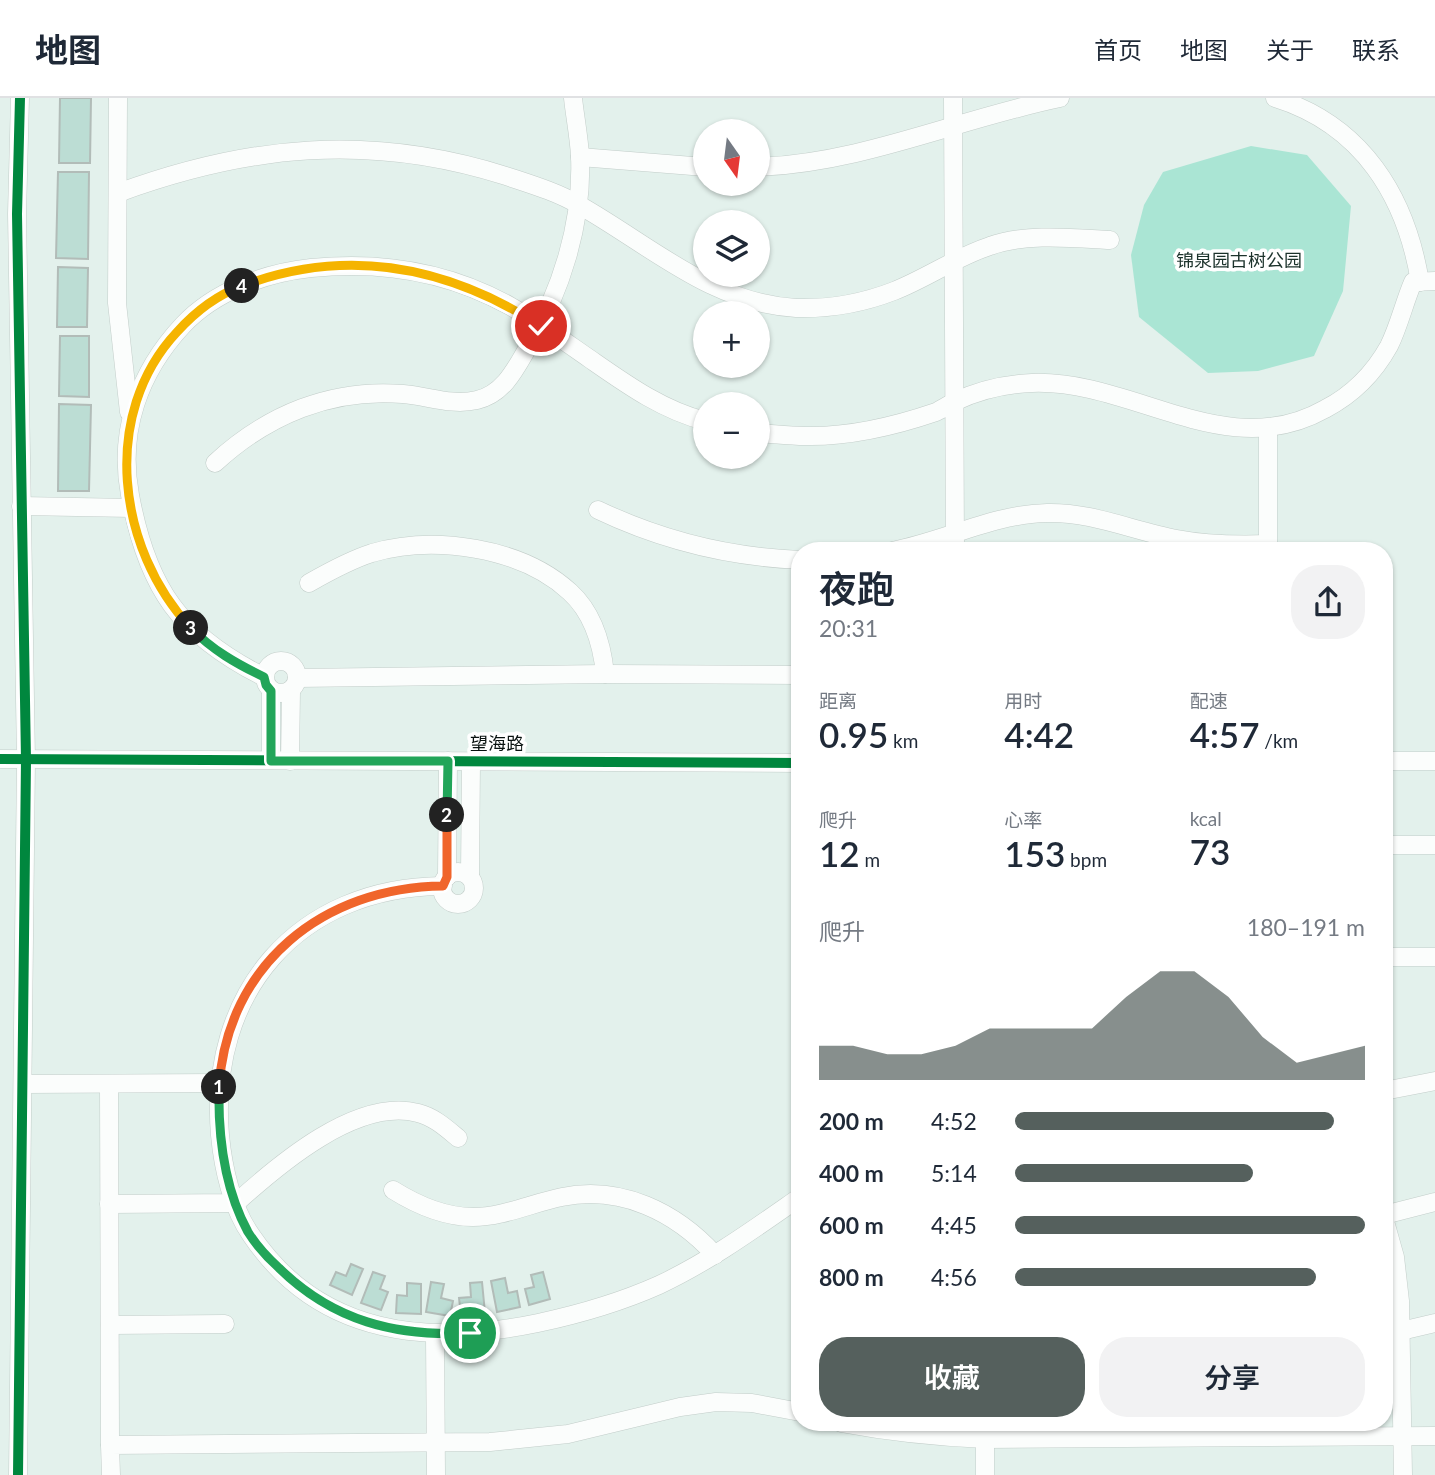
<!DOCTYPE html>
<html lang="zh">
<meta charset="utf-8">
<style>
:root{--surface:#fff;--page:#f2f2f3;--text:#1f2937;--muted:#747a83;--line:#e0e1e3;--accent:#55605d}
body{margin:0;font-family:Lato,"Noto Sans SC",sans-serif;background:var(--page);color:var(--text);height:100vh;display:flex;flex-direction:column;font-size:26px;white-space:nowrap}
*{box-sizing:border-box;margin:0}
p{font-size:23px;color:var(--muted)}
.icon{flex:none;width:38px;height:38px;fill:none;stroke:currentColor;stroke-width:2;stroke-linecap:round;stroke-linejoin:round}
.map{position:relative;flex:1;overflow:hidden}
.details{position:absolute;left:791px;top:444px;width:602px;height:889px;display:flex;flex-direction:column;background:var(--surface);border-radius:28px;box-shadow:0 2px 5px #0004}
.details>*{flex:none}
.needle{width:46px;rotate:166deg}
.fabs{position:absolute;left:693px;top:21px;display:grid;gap:14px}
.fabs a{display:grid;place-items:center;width:77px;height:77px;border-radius:50%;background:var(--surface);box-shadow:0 2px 5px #0004;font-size:35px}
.pin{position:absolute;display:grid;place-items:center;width:60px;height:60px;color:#fff;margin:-30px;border:4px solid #fff;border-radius:50%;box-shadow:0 2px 7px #0007}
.km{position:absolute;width:35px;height:35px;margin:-18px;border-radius:50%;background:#222;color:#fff;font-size:19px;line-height:35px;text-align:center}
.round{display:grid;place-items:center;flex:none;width:74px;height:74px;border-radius:28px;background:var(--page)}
.overview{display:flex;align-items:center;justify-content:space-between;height:119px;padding:0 28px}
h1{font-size:38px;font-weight:600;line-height:52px}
.figures{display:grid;grid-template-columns:repeat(3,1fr);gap:10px;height:119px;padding:7px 28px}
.figures div{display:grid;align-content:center}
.figures b{font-size:35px;font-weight:600}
.figures small{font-size:19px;font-weight:400}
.figures p{font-size:19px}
.chart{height:196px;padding:14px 28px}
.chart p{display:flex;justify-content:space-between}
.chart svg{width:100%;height:126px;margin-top:7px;fill:var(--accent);opacity:.7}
.primary-button{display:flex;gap:14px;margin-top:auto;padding:14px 28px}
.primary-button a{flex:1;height:80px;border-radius:28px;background:var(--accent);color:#fff;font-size:28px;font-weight:600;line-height:80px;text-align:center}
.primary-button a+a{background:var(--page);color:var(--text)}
ul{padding:0 28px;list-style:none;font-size:23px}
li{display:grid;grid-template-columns:112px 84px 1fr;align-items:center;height:52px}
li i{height:18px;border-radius:9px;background:var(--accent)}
header{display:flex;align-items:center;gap:42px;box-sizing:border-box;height:98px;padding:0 35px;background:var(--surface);border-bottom:2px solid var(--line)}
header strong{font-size:33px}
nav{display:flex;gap:38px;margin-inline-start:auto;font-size:24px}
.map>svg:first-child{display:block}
.green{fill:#aae5d4}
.building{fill:#bcddd4;stroke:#b2bcb8;stroke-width:2}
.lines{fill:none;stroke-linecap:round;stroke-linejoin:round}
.minor-casing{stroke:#c2cdc9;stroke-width:19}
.minor{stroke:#fbfdfc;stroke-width:18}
.cycleway-casing{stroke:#fff;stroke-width:15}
.cycleway{stroke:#00873e;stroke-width:10}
.split-1-casing{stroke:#fff;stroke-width:14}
.split-2-casing{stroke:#fff;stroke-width:14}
.split-3-casing{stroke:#fff;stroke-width:14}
.split-4-casing{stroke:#fff;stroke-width:14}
.split-5-casing{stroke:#fff;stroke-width:14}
.split-1{stroke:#22a559;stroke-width:9}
.split-2{stroke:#f0652b;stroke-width:9}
.split-3{stroke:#22a559;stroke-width:9}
.split-4{stroke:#f5b400;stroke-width:9}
.split-5{stroke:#f5b400;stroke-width:9}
.labels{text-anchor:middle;stroke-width:7;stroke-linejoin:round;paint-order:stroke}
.park-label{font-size:18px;fill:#1b322b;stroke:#fff}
.street-label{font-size:18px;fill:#091210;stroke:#fff}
</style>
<header>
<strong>地图</strong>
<nav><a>首页</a><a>地图</a><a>关于</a><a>联系</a></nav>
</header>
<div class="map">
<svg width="1435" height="1377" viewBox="0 0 1435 1377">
<rect width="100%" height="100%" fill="#e3f1ec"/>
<!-- green -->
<path class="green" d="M1251,48L1307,57L1351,108L1343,193L1314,258L1258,273L1208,275L1139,219L1131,157L1144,107L1163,74Z"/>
<!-- building -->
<g class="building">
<path d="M60,0H91L90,65H59Z"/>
<path d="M58,74H89L88,161L56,160Z"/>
<path d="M58,169L88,170L87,229H57Z"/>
<path d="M60,238H89V299L59,298Z"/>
<path d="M59,306L91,307L89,393H58Z"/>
<path d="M351,1166L363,1171L352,1197L330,1187L336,1174L346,1178Z"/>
<path d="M373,1174L385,1178L380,1191L388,1194L381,1212L361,1205Z"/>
<path d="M543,1174L550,1201L529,1207L525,1191L534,1189L531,1177Z"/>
<path d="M505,1180L508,1195L517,1193L520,1209L497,1214L491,1183Z"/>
<path d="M431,1184L444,1186L441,1200L453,1203L450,1218L426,1214Z"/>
<path d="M482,1184L485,1215L461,1217L459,1200L471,1199L470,1185Z"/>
<path d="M407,1185L421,1186V1216L396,1215L397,1197L407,1198Z"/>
</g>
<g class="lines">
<!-- minor casing -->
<g class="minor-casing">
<g id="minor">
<path d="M118,0L117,205L129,314"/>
<path d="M953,0L955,453"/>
<path d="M1275,0C1362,27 1406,98 1420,184"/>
<path d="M580,59L705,69"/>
<path d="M758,69C863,65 958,21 1060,0"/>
<path d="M118,95C249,47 370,35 506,78C530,86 557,94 579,107C650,147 711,205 796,210C829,211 863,205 894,193C927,180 956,159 990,148C1025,135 1073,140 1110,142"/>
<path d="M1268,330V453"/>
<path d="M758,335C774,336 790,338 805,338C849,339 895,328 936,314C942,311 948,307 954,304C977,293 1006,286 1032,285C1133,281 1226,367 1325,311C1352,297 1374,275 1389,248C1399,228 1404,205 1413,184L1435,183"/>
<path d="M215,365C267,317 331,290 403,296C428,298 452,308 477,302C503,296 515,272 527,251C561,194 583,125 580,58C579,39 575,19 573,0"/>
<path d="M21,408L132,410"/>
<path d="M598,412C663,443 728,459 800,462"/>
<path d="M892,453C945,443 993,416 1047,415C1093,414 1133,433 1177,441C1208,447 1237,447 1268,446"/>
<path d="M309,485C330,473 350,462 372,455C434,437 521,449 570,494C593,515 602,546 605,576"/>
<circle cx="281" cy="579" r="16"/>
<path d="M264,579C180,537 147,490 130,397C118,333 139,274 183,227C215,193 265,175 311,170C380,163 449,174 510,208C538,224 564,243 590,261C626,286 662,312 705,323"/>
<path d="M297,580L605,576L800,577"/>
<path d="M0,661L800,665"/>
<path d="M271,662V593"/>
<path d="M290,663L291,592"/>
<path d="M1384,663H1435"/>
<path d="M1384,747H1435"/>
<circle cx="458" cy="790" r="16"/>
<path d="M447,779L448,663"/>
<path d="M470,779L471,663"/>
<path d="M443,788C297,789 208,895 220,1037C223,1070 232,1110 251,1137C319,1238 428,1248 538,1225C580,1216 621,1204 659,1187C710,1163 754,1131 800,1099"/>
<path d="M1384,859H1435"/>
<path d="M23,986L219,985"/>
<path d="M109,986L110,1347"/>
<path d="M1384,993L1435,983"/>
<path d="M393,1092C417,1107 443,1119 473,1119C503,1119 532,1105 562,1099C621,1087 676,1114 715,1157"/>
<path d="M109,1106L236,1105C278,1067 357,999 418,1015C434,1019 446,1030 458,1040"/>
<path d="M1384,1117L1435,1104"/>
<path d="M1384,1120L1395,1159L1400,1203L1403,1377"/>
<path d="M110,1227L225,1226"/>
<path d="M1401,1233L1435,1225"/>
<path d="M435,1237L436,1377"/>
<path d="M841,1325C889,1334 936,1339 985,1341L1435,1338"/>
<path d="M985,1325V1377"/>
<path d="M18,1377L26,662L17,116L20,0"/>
<path d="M111,1377L110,1347L490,1344L568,1336L680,1309L716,1304L752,1305L800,1314"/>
</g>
</g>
<!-- minor -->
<use href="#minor" class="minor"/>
<!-- cycleway casing -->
<g class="cycleway-casing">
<g id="cycleway">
<path d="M0,661L800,665"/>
<path d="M18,1377L26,662L17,116L20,0"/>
</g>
</g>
<!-- cycleway -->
<use href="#cycleway" class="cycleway"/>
</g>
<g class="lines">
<!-- split-1 casing -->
<g class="split-1-casing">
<path id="split-1" d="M219,989C218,1038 224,1090 248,1134C256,1147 268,1160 279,1170C333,1223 396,1239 470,1235"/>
</g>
<!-- split-2 casing -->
<g class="split-2-casing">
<path id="split-2" d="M219,989C227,866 324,789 443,788L447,779V717"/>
</g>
<!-- split-3 casing -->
<g class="split-3-casing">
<path id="split-3" d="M191,530C212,552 237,566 264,579L266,587L271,593V663H448L447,717"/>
</g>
<!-- split-4 casing -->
<g class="split-4-casing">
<path id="split-4" d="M191,530C117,451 100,316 177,234C195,214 217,197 242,188"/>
</g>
<!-- split-5 casing -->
<g class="split-5-casing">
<path id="split-5" d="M242,188C348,148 447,168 541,228"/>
</g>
<!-- split-1 -->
<use href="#split-1" class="split-1"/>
<!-- split-2 -->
<use href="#split-2" class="split-2"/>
<!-- split-3 -->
<use href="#split-3" class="split-3"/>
<!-- split-4 -->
<use href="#split-4" class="split-4"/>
<!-- split-5 -->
<use href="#split-5" class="split-5"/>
</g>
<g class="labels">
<!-- park labels -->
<g class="park-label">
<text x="1239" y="169">锦泉园古树公园</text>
</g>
<!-- street labels -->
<g class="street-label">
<text x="497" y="652">望海路</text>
</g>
</g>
</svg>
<div class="fabs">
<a><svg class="needle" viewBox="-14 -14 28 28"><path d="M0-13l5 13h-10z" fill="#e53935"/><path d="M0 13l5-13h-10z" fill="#747a83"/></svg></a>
<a><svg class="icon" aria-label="layers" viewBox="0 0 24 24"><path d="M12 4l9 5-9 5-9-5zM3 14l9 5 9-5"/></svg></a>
<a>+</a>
<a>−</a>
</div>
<div class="pin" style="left:470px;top:1235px;background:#1e9e55"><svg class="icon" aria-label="arrive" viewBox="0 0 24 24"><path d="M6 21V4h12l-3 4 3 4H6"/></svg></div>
<div class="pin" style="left:541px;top:228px;background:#d93025"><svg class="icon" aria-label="check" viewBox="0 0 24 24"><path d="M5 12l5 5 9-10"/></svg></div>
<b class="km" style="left:219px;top:989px">1</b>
<b class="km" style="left:447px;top:717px">2</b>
<b class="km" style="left:191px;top:530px">3</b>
<b class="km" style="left:242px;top:188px">4</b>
<section class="details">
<div class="overview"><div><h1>夜跑</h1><p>20:31</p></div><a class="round"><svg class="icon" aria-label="share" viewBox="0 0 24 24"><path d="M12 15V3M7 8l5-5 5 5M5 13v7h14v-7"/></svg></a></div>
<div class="figures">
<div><p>距离</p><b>0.95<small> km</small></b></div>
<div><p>用时</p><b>4:42</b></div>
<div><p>配速</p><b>4:57<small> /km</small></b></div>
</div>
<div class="figures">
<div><p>爬升</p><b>12<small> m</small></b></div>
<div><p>心率</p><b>153<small> bpm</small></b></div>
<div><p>kcal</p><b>73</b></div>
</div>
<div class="chart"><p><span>爬升</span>180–191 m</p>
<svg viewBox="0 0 160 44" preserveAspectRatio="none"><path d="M0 44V32L10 32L20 35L30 35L40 32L50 26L60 26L70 26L80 26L90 15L100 6L110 6L120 15L130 29L140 38L150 35L160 32V44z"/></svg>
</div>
<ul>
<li><b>200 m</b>4:52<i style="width:91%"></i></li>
<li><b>400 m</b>5:14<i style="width:68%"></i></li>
<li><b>600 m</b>4:45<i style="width:100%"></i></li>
<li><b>800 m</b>4:56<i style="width:86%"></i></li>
</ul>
<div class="primary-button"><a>收藏</a><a>分享</a></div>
</section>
</div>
